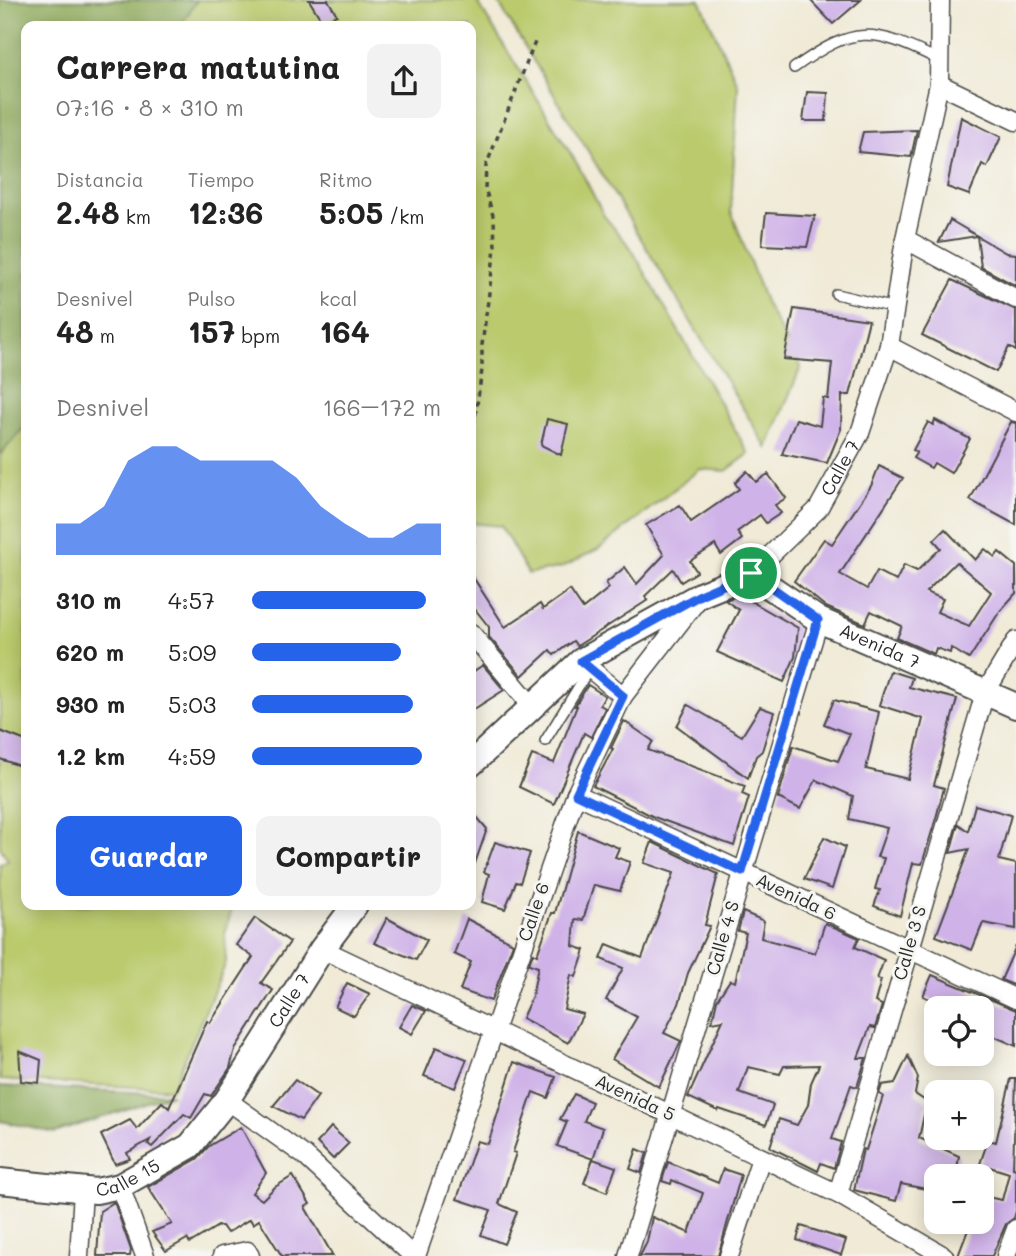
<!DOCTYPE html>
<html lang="es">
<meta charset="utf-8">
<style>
:root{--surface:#fff;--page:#f2f2f2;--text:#222;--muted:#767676;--accent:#2563eb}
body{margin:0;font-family:Mali,sans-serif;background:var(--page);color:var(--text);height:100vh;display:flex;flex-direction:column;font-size:26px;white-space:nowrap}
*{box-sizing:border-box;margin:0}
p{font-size:23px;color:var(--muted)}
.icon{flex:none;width:38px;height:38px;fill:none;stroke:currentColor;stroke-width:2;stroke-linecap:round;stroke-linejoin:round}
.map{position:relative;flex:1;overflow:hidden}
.sheet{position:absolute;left:21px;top:21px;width:455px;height:889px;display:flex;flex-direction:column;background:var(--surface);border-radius:14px;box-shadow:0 4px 18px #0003}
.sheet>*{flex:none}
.tools{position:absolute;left:924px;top:996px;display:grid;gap:14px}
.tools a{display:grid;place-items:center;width:70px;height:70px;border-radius:14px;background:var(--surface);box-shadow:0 4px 18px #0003;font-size:35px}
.pin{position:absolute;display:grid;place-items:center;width:60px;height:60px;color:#fff;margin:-30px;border:4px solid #fff;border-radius:50%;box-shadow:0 2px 7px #0007}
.round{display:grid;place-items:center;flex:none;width:74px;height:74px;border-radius:14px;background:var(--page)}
.headline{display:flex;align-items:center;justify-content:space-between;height:119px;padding:0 35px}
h1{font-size:32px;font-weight:700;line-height:52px}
.stats{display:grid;grid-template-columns:repeat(3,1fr);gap:10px;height:119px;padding:7px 35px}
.stats div{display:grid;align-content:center}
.stats b{font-size:30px;font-weight:700}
.stats small{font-size:19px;font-weight:400}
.stats p{font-size:19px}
.chart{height:196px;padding:14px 35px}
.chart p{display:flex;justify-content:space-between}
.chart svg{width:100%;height:126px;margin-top:7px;fill:var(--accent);opacity:.7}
.cta{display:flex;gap:14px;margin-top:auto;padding:14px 35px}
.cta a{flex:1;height:80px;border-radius:14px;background:var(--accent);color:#fff;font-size:28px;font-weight:700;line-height:80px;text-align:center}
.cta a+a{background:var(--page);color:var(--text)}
ul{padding:0 35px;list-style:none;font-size:23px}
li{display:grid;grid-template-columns:112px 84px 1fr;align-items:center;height:52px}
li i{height:18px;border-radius:9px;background:var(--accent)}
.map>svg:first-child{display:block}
.green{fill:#baca6c;stroke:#727a4c;stroke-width:2}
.forest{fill:#93ae60;stroke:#5f6c46;stroke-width:2}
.building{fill:#cfb2e8;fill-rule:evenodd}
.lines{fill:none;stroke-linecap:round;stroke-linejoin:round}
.service-casing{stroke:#494845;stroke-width:12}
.minor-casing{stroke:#494845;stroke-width:21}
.secondary-casing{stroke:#494845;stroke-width:28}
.path{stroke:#494845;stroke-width:3.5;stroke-dasharray:5 5;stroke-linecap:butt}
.service{stroke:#fff;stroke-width:9}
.minor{stroke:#fff;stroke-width:18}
.secondary{stroke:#fff;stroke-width:24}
.route-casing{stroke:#fff;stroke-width:14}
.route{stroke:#2563eb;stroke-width:9}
.labels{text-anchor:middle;stroke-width:6;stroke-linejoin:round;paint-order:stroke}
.street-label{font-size:18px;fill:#2b2b2b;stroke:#f6f6f2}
</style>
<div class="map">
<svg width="1016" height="1256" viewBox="0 0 1016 1256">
<rect width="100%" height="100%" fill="#f6f6f2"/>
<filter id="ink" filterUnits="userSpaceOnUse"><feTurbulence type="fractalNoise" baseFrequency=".0143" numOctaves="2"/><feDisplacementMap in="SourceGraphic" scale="14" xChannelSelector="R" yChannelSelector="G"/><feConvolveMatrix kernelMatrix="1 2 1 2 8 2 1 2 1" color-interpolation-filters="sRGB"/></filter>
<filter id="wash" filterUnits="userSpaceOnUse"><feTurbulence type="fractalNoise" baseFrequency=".00686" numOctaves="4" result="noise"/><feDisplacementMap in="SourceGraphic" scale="28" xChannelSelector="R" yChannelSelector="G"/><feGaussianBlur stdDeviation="1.57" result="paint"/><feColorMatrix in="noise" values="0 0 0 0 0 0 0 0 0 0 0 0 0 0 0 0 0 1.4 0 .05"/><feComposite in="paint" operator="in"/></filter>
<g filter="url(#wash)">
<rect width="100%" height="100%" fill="#f0ead6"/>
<!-- green -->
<g class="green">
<path d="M197,0H476L579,167L604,216L631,248L749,454L726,471L700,469L600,548L563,567L528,574L501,526L471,523V26H180Z"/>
<path d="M497,0H700L738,85L731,211L766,304L801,367L767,448Z"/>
<path d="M26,425V905H233L225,933L226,963L172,1089L0,1080V864L8,860L0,847V455Z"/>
</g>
<!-- forest -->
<g class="forest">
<path d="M0,0H197L180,26H26V425L0,455Z"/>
<path d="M0,1086L172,1094L55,1133L0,1121Z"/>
</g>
<g id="blocks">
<!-- building -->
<g class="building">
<path d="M309,0H328L337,15L322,21Z"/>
<path d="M810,0H861L833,24Z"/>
<path d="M807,92L828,93L826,121H803Z"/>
<path d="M961,117L1001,137L987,167L982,164L969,195L947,187Z"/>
<path d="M917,130L911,157L858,152L863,132Z"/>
<path d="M766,213L815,216L807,247L762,245Z"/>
<path d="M950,220L977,236L939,242Z"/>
<path d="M977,236L1006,253L1016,254V286L981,267Z"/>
<path d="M952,280L1016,310V351L1009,347L996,372L922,335Z"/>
<path d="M794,309L869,320L850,395H842L841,429L827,463L782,454L796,419L820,426L823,398L828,399L832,363L784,359Z"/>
<path d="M547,419L568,424L561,455L541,445Z"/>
<path d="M935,420L970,439L951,473L934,463L931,468L913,458L917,452L913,450L928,422L933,425Z"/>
<path d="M1011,422L1016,423V525L970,500Z"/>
<path d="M879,466L903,478L840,574L867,589L877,571L896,581L904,565L917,571L941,548L934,540L945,529L975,560L985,549L995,557L999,552L1016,566V593L1000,611L969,659L951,648L950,653L936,648L934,654L897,638L902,626L871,611L865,624L826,607L794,581L824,539L832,544L871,486ZM956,562L991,592L969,626L937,612L943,599L926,592Z"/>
<path d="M747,471L756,482L768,474L786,498L775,505L781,513L766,523L760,515L737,532L742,539L721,555L715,545L690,561L697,572L681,582L673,569L645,596L648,600L577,646L573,641L554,655L550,650L522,676L489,637V627L471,604V574L505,627L540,604L543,609L570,590L583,609L609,588L606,583L625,567L637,584L664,555L646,525L680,505L691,522L739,489L735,483Z"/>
<path d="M740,595L798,628L795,657L784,682L717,652L739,610L725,600Z"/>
<path d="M483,665L504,690L471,711V673Z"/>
<path d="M890,671L912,678L909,687L957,699L934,785L944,788L936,818L922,864L913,863L900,916L874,906L880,890L875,889L884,858L877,857L887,828L849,819L853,796L816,780L800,809L778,798L793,746L838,761L850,734L824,724L834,700L879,712L866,769L908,779L923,719L879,705Z"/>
<path d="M588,685L605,696L600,705L605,708L591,737L584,733L554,804L519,787L532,755L554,763L577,706H575Z"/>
<path d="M688,705L742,736L760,707L774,712L762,751L756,756L748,778L677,726Z"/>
<path d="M624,721L653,741L648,750L745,786L742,794L749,797L734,846L654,817L593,786L613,749L611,748Z"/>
<path d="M0,731L26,741V768L0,759Z"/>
<path d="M975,805L1011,815L999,860L1016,864V929L983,923L972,950L936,936L969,849L950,853L958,824L968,831Z"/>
<path d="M471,810L487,829L473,869H471Z"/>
<path d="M578,831L619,848L615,857L630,862L620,891L594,885L583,920L575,919L573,946L585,950L576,977L571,975L564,1009L583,1014L568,1043L522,1018L532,996L538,967L529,964L533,953L537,955L552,913H555Z"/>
<path d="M824,837L845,847L832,889L804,879Z"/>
<path d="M495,842L530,853L520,883L516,882L505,909L482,902L489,874L484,872Z"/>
<path d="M652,842L718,874L705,925L710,926L688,973L679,1004L664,1033L681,1041L659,1087L612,1059L637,1017L606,1000L623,968L601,959L607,944L642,958L674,873L644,863Z"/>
<path d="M743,912L764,921L761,938L815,953L825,923L859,938L855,947L884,960L877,979L881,980L875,1002L882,1005L875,1028L870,1027L858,1058H866L857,1087L851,1085L832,1139L841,1142L834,1168L821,1163L818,1171L770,1147L779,1119L797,1125L808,1105L811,1083L819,1065L784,1066L780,1074L748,1067L739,1093L773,1105L766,1125L719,1109L718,1111L688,1097L723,1020L712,1022L717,1000L730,980L735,982L746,933L738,931Z"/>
<path d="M255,918L290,942L261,983L273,990L235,1049L230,1068L211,1096L205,1094L191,1118L184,1114L152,1147L148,1144L150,1140L127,1153L130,1159L115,1164L101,1135L130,1120L137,1129L162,1102L169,1108L207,1021L210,1023L253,957L236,945Z"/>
<path d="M387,918L427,940L416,960L374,943Z"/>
<path d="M467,919L513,943L491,1001L460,990L471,962L454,954Z"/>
<path d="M1016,946V986L1001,980Z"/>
<path d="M932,975L1016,1010V1046L982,1031V1008H932L934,1001L923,996Z"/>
<path d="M347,983L370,994L354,1016L335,1007Z"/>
<path d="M412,1005L426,1011L412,1034L399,1027Z"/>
<path d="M436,1047L467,1059L455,1088L424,1076Z"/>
<path d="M19,1051L41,1060L39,1083L21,1081Z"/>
<path d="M908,1056L918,1078L915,1094L927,1102L919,1138L959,1156L956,1176H936V1191L901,1184L896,1201L854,1190L863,1149L866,1150L883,1096L879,1094L882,1085L895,1083Z"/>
<path d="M514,1062L556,1077L548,1098L533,1092L513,1152L516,1153L499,1204L517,1212L504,1244L481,1235L491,1210L457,1199L477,1141L488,1144Z"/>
<path d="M1011,1079H1016L1013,1168L1016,1169V1211L1014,1218L1006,1224L992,1256H958L971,1222H982V1196L1002,1200L1009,1173L980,1164L988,1140L996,1142Z"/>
<path d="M295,1080L318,1096L301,1120L273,1106Z"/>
<path d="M574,1094L592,1102L584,1121L603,1128L593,1159L557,1146L567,1122L560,1119Z"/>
<path d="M241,1127L266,1173L252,1193L262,1200L275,1187L293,1176L310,1204L305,1207L333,1256H282L259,1220L253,1224L250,1219L227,1233L222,1226H218L190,1243L187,1239L166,1251L152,1232L172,1224L148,1187L197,1159L209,1146Z"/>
<path d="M331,1127L349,1143L333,1159L317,1143Z"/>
<path d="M637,1149L647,1153L641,1173L630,1169Z"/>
<path d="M593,1159L616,1167L607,1192L584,1183Z"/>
<path d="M668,1162L718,1183L723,1169L741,1175L718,1256H640L647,1242L652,1217L689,1233L703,1193L672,1180L671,1184L662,1181Z"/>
<path d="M114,1202L131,1250L130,1256H97L100,1211Z"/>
<path d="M801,1226L846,1240L841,1255L797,1240Z"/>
</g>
</g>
</g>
<g filter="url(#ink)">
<use href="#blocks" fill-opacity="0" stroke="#494845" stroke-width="2"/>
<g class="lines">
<!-- service casing -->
<g class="service-casing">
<g id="service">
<path d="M794,68C855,25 871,27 937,59"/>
<path d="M836,294L895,308"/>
<path d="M545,741L590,668"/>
</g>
</g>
<!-- minor casing -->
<g class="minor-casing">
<g id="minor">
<path d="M939,84L1016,121"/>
<path d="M905,239L1016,299"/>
<path d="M889,346L1016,412"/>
<path id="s1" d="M751,574L818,509L860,433L889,346L905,239L939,84L940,0"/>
<path d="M471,633L532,706"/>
<path d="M581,661L623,696"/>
<path d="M576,794L1016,999"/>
<path d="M322,949L838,1194L944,1256"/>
<path d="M227,1100L305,1156L413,1256"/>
<path d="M120,1186L145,1256"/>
<path d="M838,1194L985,693L1016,641"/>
<path d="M79,1256L83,1191"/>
<path d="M222,1256L247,1251L250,1256"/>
<path d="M416,1256L576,794L623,696L698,599"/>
<path d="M628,1256L819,620"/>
<path d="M729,1256L761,1158"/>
<path d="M1006,1256L1016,1229"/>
</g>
</g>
<!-- secondary casing -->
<g class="secondary-casing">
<g id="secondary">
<path id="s2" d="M471,764L581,661L702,594L751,574L819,620L1016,706"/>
<path id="s3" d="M0,1181L96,1191L120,1186L190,1146L227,1100L322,949L355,905"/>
</g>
</g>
<!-- path -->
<g class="path">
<path d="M471,445L482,370V345L495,248L494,219L485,188L486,166L535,42"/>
<path d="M471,521L474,539L471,557"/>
</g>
<!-- service -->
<use href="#service" class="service"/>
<!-- minor -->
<use href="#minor" class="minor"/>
<!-- secondary -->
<use href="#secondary" class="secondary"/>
</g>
</g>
<g class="lines" filter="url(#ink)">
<!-- route casing -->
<g class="route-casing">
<path id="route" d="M751,573L818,620L742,872L576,794L623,696L581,661L702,594Z"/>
</g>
<!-- route -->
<use href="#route" class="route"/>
</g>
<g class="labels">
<!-- street labels -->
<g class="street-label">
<text dy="6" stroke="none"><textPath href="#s1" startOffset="140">Calle 7</textPath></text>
<text dy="6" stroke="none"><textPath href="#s2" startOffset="490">Avenida 7</textPath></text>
<text transform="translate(796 897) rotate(25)" y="6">Avenida 6</text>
<text transform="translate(534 912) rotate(-71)" y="6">Calle 6</text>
<text transform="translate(723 938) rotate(-74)" y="6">Calle 4 S</text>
<text transform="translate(910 943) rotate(-74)" y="6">Calle 3 S</text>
<text dy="6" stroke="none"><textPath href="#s3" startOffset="378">Calle 7</textPath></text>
<text transform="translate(635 1098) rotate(25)" y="6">Avenida 5</text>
<text dy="6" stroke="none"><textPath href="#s3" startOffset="131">Calle 15</textPath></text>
</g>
</g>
</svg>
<div class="tools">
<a><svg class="icon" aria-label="locate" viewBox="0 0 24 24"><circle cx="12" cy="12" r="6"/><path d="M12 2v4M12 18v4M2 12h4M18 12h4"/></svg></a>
<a>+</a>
<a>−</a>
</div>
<div class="pin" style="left:751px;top:573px;background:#1e9e55"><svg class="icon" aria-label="arrive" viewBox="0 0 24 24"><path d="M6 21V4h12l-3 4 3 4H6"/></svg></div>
<section class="sheet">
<div class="headline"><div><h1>Carrera matutina</h1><p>07:16 · 8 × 310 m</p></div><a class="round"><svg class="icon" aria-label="share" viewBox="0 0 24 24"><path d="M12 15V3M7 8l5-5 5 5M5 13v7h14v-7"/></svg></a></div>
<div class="stats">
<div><p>Distancia</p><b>2.48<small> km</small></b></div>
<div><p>Tiempo</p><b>12:36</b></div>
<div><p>Ritmo</p><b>5:05<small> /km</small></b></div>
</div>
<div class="stats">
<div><p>Desnivel</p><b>48<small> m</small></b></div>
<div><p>Pulso</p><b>157<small> bpm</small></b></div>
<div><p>kcal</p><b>164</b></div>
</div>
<div class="chart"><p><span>Desnivel</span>166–172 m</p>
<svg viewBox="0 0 160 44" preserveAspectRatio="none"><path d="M0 44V33L10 33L20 27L30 11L40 6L50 6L60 11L70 11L80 11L90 11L100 17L110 27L120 33L130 38L140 38L150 33L160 33V44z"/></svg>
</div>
<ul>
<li><b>310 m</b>4:57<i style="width:92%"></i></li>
<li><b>620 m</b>5:09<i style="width:79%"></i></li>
<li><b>930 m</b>5:03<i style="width:85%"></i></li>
<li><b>1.2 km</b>4:59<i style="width:90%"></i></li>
</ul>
<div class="cta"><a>Guardar</a><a>Compartir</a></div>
</section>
</div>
